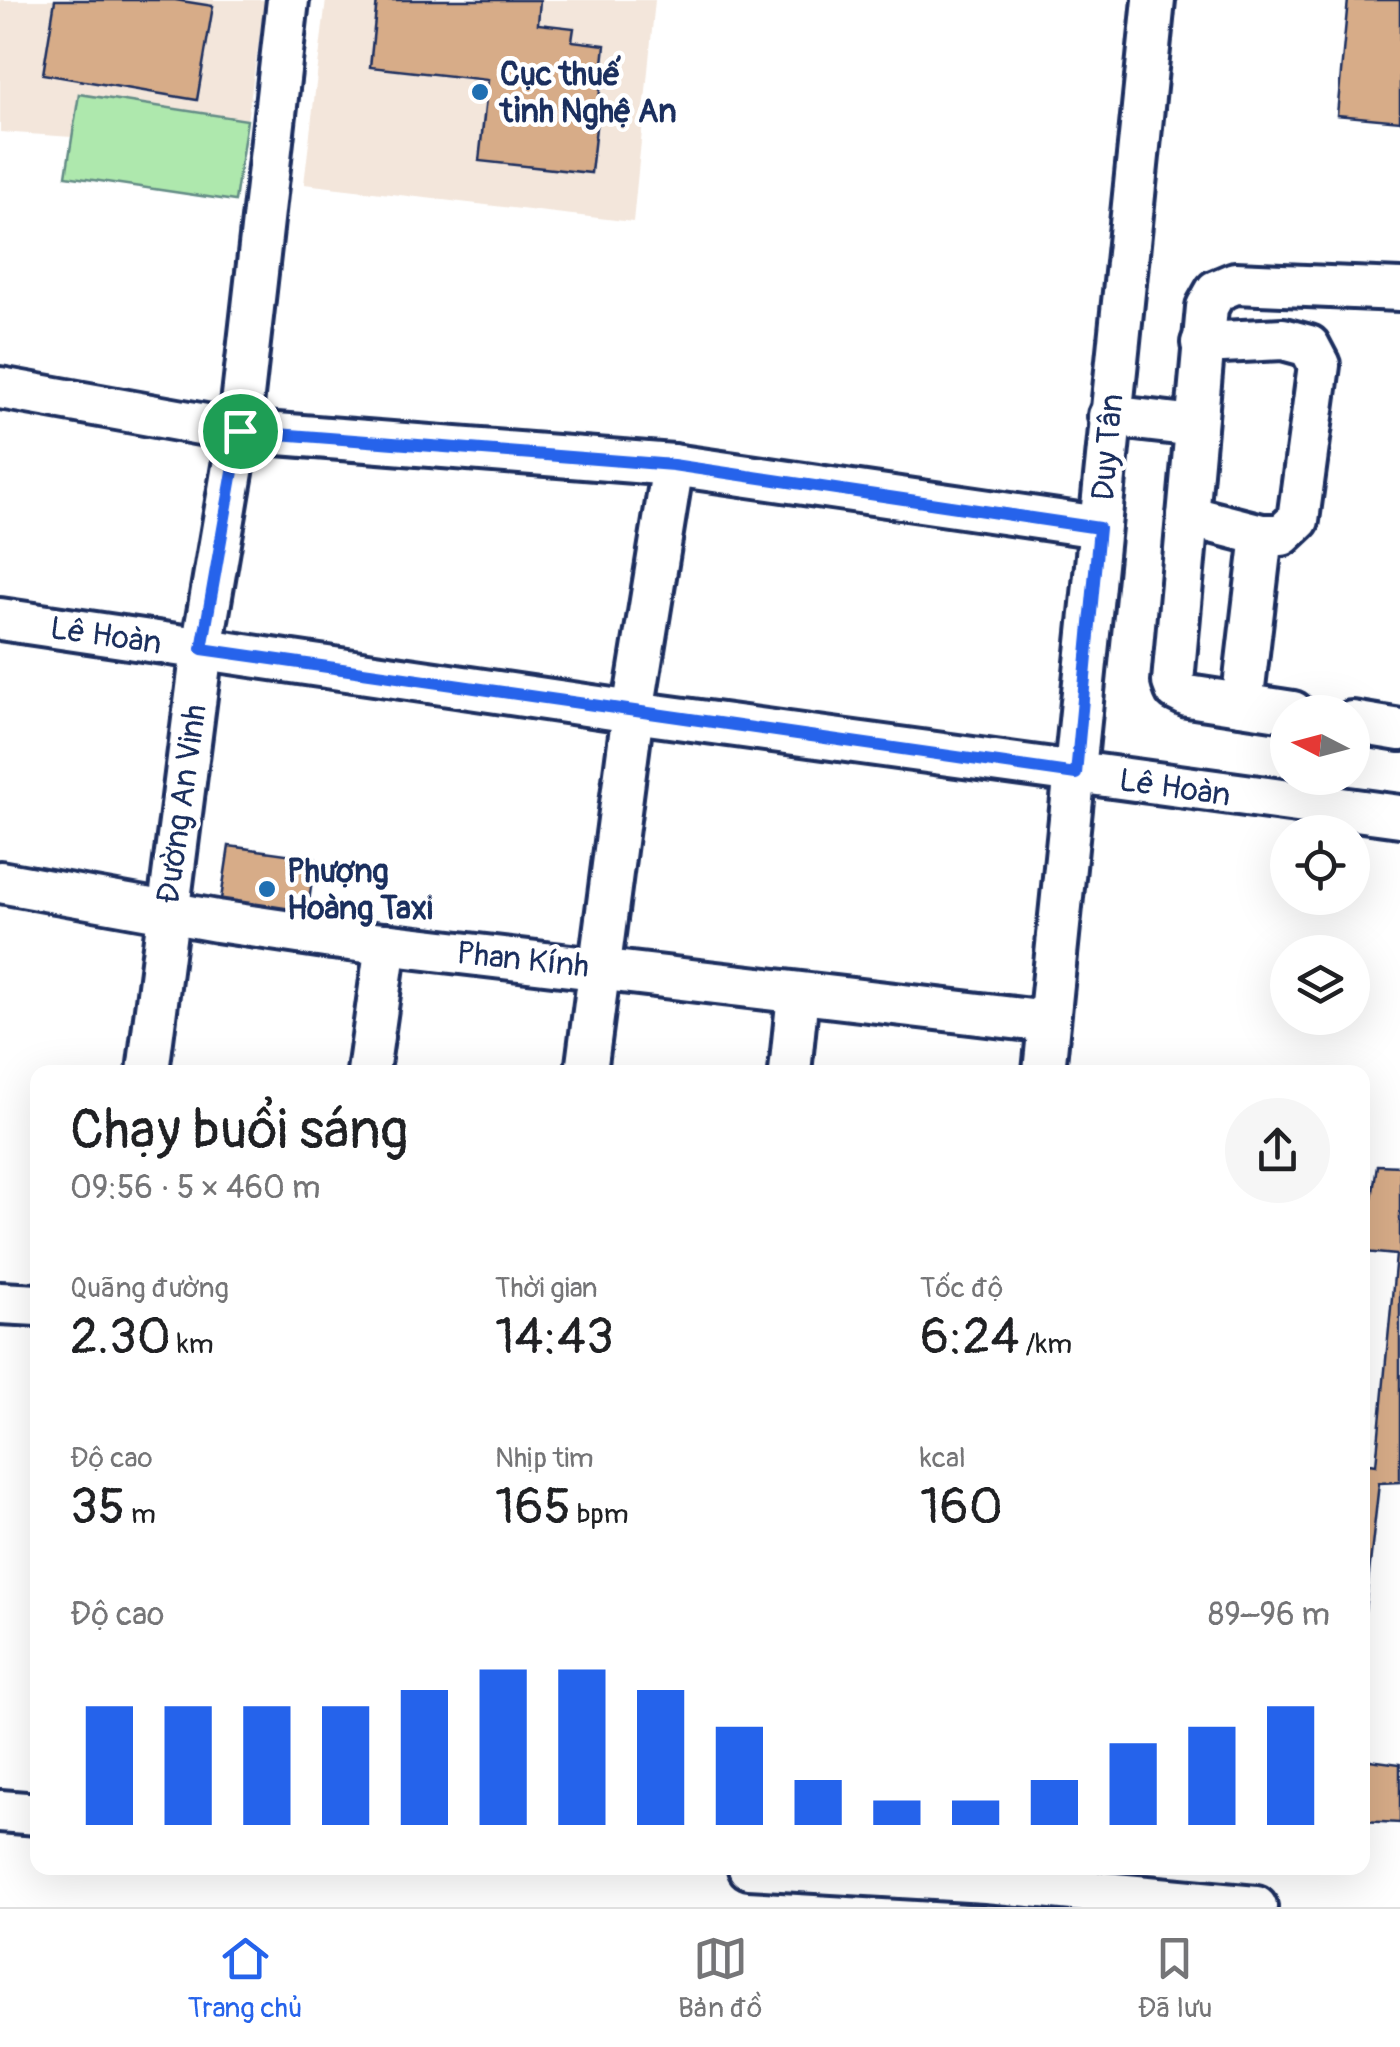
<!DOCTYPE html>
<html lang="vi">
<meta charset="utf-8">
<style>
:root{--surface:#fff;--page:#f6f6f6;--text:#202124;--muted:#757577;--line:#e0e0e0;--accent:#2563eb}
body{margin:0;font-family:Pangolin,sans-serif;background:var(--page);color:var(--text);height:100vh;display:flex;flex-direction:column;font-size:38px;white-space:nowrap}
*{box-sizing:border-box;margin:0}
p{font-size:32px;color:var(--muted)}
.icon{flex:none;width:55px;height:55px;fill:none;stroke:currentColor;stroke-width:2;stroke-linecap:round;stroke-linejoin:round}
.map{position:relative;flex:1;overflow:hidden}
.sheet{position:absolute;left:30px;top:1065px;width:1340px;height:810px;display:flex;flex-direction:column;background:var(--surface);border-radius:20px;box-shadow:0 10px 40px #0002}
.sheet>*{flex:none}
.needle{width:65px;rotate:276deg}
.tools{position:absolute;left:1270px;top:695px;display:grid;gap:20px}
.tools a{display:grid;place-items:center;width:100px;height:100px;border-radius:50%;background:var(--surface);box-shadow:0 10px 40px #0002;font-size:50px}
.pin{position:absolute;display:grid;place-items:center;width:85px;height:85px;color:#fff;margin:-42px;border:5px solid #fff;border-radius:50%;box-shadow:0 2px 10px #0007}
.round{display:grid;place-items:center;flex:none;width:105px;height:105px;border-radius:52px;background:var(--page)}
.headline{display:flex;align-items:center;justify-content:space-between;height:170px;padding:0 40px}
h1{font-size:55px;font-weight:600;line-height:75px}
.figures{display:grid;grid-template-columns:repeat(3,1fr);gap:15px;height:170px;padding:10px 40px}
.figures div{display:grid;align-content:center}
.figures b{font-size:50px;font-weight:600}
.figures small{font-size:28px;font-weight:400}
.figures p{font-size:28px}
.chart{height:280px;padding:20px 40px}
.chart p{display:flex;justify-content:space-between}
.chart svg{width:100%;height:180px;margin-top:10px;stroke:var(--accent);stroke-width:6}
.tabs{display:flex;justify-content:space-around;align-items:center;height:140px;border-top:2px solid var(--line);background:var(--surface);font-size:28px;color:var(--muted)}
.tabs a{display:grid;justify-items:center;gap:5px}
.tabs .current{color:var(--accent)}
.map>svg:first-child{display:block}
.built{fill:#f3e6db}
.green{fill:#aee8ad;stroke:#648c86;stroke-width:2.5}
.building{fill:#d7ac88;stroke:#1b2f5e;stroke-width:2.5}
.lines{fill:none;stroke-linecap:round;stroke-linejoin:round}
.minor-casing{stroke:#1b2f5e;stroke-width:48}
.minor{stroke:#fff;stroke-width:40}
.route-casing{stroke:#fff;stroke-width:20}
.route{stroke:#2563eb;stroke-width:12}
.poi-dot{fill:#1f6fb2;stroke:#fff;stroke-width:4}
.labels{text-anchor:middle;stroke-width:9;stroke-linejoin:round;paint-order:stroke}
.poi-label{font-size:32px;font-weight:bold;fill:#1b2f5e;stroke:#fff;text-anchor:start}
.street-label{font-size:32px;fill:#1b2f5e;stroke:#fff}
</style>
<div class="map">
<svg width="1400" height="1907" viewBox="0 0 1400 1907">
<rect width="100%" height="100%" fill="#fff"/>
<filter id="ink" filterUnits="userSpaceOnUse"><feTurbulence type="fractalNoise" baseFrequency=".01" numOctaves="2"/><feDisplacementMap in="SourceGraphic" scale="20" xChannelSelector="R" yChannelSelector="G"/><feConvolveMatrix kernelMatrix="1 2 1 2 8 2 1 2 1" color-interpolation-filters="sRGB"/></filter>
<g filter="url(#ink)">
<!-- built -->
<g class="built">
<path d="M0,0H265L235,201L66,176L72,137L0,132Z"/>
<path d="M326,0H655L633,222L304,184Z"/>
</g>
<!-- green -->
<path class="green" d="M79,94L247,120L235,201L66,176Z"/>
<!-- building -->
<g class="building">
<path d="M55,0H175L213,6L197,100L43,74Z"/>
<path d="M377,0H540L538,24L574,28L572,41L605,45L591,173L479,161L488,80L370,67Z"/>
<path d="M1348,0H1400V121L1337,115Z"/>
<path d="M229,846L315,858L305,931L218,919Z"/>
<path d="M1377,1165L1400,1166V1482L1379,1483L1362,1637V1463L1376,1465L1396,1255L1364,1252Z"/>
<path d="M1362,1759L1400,1764V1823L1362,1821Z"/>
</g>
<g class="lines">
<!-- minor casing -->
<g class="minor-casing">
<g id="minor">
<path d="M0,388L239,431L673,465L1099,527"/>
<path d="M1109,416L1195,426"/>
<path d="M1188,516L1262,535H1282L1298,520L1319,365L1309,346L1283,339L1202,343"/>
<path d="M0,619L633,712L1400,816"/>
<path d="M1242,704L1262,535"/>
<path d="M1293,712L1188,696L1176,690L1173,682L1207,307L1216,291L1235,283L1400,290"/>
<path d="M1352,722L1400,730"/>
<path d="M0,882L217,921L332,938L1048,1022"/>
<path d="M148,1072L202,649L239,431L288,0"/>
<path d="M368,1072L386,944"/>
<path d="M586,1072L633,712L673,465"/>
<path d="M790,1072L798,994"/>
<path d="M1044,1072L1154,0"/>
<path d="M0,1303L38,1305"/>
<path d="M0,1811L38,1814"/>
<path d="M749,1868L986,1882L1256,1907"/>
</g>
</g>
<!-- minor -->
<use href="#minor" class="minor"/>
</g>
</g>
<g class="lines" filter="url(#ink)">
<!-- route casing -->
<g class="route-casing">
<path id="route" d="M240,431L673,465L1099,528L1076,774L202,649Z"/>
</g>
<!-- route -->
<use href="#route" class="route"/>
</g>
<!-- markers -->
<g class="poi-dot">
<circle cx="480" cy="92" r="10"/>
<circle cx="267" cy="889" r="10"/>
</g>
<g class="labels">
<!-- poi labels -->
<g class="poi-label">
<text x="500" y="85">Cục thuế<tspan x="500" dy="37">tỉnh Nghệ An</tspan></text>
<text x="287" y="882">Phượng<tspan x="287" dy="37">Hoàng Taxi</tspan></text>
</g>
<!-- street labels -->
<g class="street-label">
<text transform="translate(1107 447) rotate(-85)" y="11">Duy Tân</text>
<text transform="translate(106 635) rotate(8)" y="11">Lê Hoàn</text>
<text transform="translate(1175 787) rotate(8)" y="11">Lê Hoàn</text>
<text transform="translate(181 804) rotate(-82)" y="11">Đường An Vinh</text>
<text transform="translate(523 959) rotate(6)" y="11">Phan Kính</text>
</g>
</g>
</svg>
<div class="tools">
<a><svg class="needle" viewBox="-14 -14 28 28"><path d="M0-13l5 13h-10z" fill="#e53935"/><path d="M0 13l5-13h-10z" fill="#757577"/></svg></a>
<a><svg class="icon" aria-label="locate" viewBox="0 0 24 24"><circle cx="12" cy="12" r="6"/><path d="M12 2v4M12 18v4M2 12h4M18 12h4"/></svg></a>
<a><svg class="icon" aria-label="layers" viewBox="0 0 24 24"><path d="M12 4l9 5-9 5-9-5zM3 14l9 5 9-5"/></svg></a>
</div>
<div class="pin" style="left:240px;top:431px;background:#1e9e55"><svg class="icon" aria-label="arrive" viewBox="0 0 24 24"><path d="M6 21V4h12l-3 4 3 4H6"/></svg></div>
<section class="sheet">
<div class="headline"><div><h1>Chạy buổi sáng</h1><p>09:56 · 5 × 460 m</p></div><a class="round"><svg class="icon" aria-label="share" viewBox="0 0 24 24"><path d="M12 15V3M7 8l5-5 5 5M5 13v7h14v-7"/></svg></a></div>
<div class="figures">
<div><p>Quãng đường</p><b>2.30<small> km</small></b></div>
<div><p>Thời gian</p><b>14:43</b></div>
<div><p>Tốc độ</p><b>6:24<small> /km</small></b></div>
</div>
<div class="figures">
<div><p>Độ cao</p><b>35<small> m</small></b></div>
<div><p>Nhịp tim</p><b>165<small> bpm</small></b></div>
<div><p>kcal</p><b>160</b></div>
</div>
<div class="chart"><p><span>Độ cao</span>89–96 m</p>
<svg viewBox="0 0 160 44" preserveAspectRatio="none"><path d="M5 44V15M15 44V15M25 44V15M35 44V15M45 44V11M55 44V6M65 44V6M75 44V11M85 44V20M95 44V33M105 44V38M115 44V38M125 44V33M135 44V24M145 44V20M155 44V15"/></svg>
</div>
</section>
</div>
<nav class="tabs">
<a class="current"><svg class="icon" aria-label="home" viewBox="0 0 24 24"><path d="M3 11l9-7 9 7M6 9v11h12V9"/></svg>Trang chủ</a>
<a><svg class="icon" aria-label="map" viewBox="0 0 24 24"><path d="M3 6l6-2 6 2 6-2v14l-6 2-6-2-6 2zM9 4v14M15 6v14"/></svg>Bản đồ</a>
<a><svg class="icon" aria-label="saved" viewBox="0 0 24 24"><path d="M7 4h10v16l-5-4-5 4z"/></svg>Đã lưu</a>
</nav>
